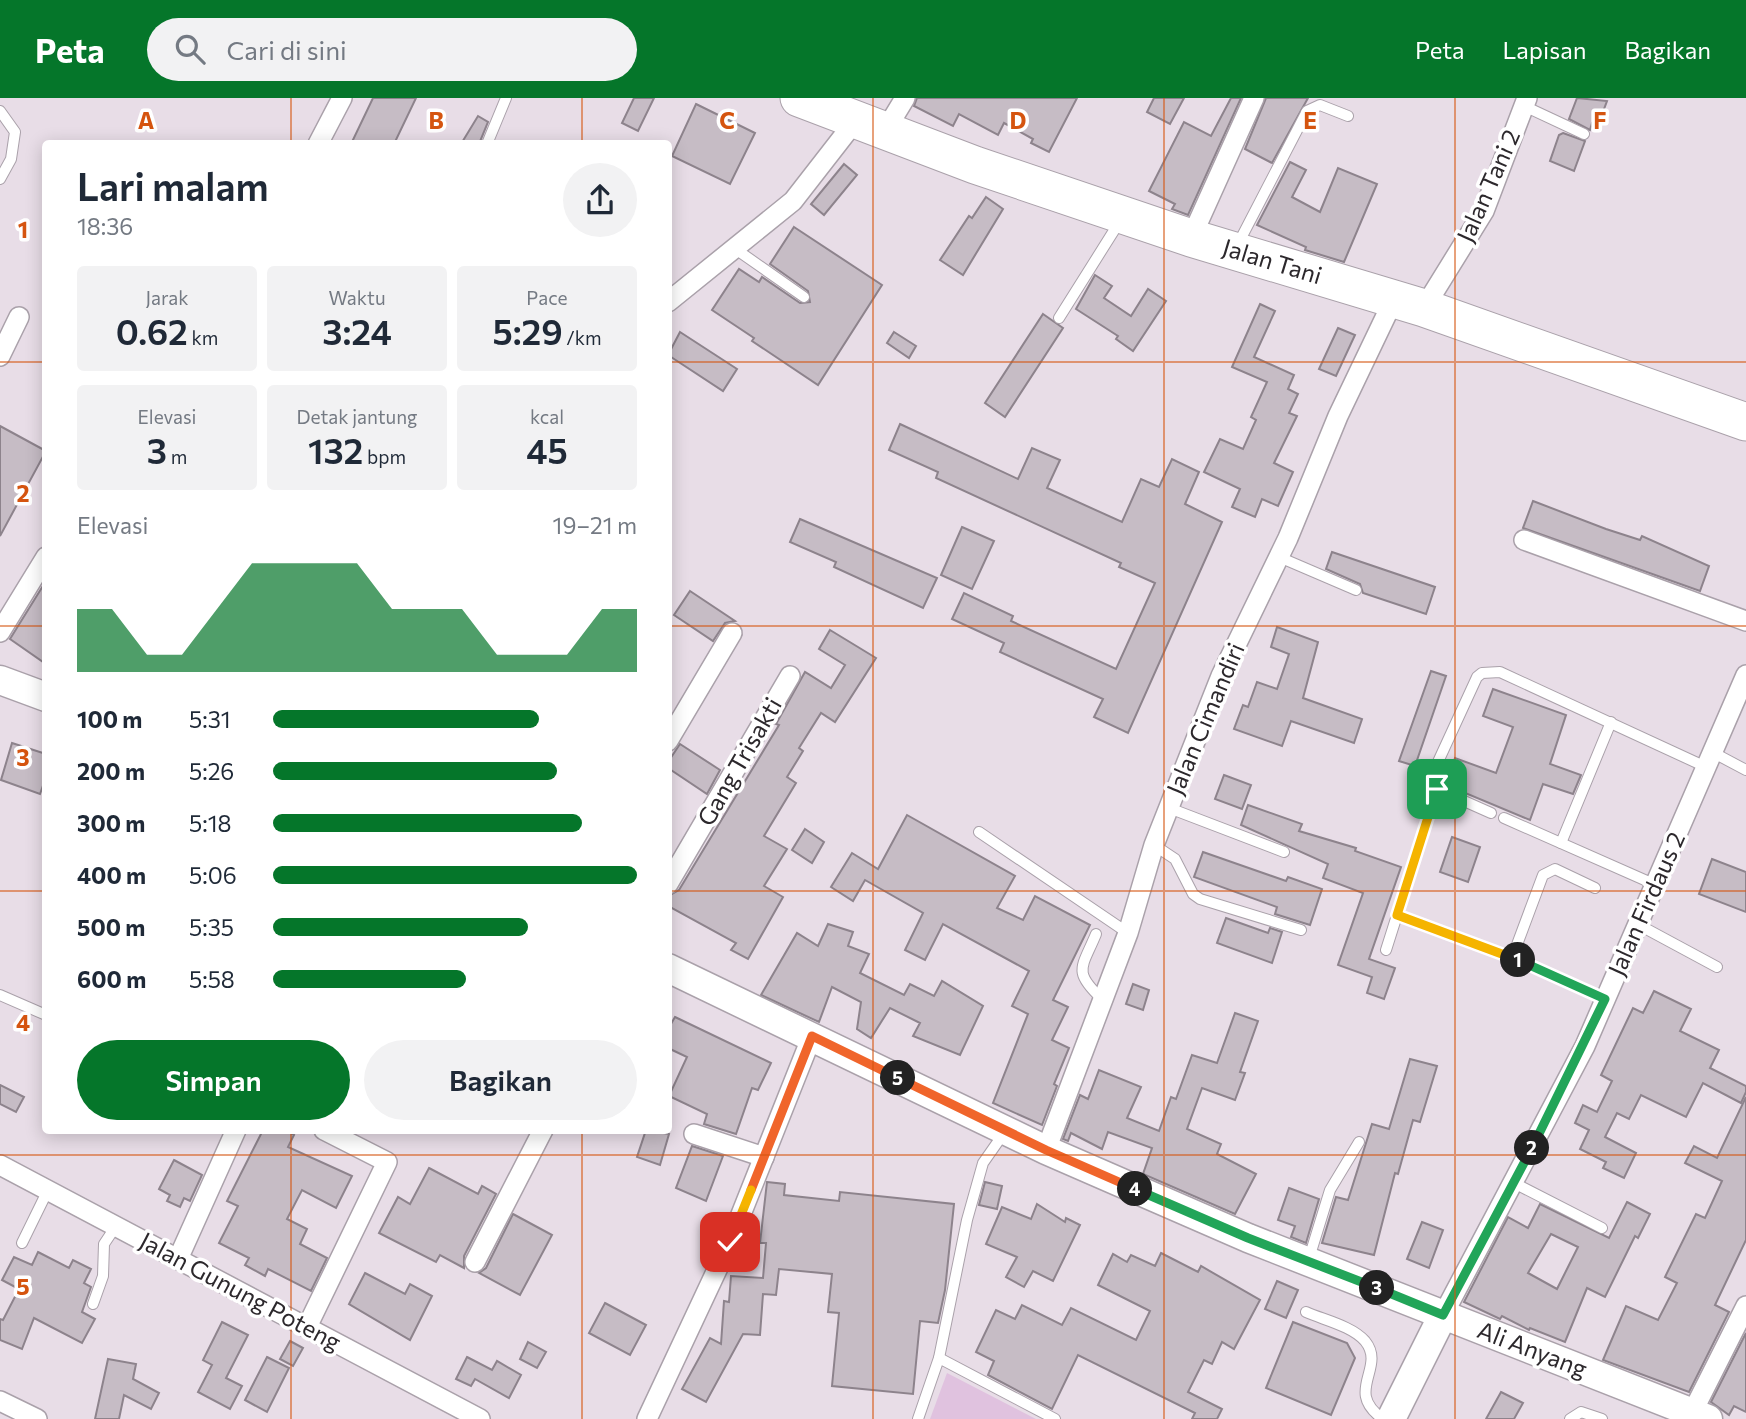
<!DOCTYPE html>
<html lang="id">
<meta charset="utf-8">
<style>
:root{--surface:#fff;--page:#f2f2f3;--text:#1f2937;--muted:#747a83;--accent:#05762a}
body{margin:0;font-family:Commissioner,sans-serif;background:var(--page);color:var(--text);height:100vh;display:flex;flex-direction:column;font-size:26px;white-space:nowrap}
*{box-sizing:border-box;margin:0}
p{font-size:23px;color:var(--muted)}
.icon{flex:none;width:38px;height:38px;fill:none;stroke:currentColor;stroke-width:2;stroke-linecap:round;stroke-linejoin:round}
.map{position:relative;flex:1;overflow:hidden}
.drawer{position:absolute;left:42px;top:42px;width:630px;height:994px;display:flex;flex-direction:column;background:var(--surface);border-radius:7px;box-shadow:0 4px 18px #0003}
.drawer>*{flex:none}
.pin{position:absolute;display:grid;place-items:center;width:60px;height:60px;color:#fff;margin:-30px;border-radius:14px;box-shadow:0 4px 10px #0006}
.km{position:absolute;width:35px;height:35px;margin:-18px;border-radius:50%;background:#222;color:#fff;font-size:19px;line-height:35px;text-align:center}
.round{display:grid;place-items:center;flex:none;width:74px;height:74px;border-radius:37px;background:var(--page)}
.headline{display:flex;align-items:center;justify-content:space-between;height:119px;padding:0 35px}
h1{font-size:38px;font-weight:600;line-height:52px}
.stats{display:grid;grid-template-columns:repeat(3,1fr);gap:10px;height:119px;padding:7px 35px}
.stats div{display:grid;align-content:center;border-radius:7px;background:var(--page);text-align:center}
.stats b{font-size:35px;font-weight:600}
.stats small{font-size:19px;font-weight:400}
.stats p{font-size:19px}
.chart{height:196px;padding:14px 35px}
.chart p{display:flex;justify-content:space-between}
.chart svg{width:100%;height:126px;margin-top:7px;fill:var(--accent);opacity:.7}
.cta{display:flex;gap:14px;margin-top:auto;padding:14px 35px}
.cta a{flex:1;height:80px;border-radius:42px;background:var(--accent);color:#fff;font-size:28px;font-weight:600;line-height:80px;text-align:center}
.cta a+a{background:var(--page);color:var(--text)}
ul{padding:0 35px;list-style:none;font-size:23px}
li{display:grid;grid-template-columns:112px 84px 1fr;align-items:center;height:52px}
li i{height:18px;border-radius:9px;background:var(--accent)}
header{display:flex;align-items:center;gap:42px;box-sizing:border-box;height:98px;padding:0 35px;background:var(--accent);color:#fff}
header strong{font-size:33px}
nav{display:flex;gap:38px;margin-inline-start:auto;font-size:24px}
.search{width:490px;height:63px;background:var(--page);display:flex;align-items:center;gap:18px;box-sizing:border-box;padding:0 24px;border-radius:38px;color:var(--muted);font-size:26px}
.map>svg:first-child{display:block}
.green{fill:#e0c2df}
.building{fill:#c6bcc5;stroke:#8d838c;stroke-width:2;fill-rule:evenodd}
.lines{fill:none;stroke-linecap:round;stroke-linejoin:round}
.lane-casing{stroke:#aaa1aa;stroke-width:12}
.street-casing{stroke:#aaa1aa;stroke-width:22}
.secondary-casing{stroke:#aaa1aa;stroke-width:31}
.highway-casing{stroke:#aaa1aa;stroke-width:39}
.lane{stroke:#fff;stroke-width:10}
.street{stroke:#fff;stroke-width:19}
.secondary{stroke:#fff;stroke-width:28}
.highway{stroke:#fff;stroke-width:37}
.split-1-casing{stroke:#fff;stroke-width:14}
.split-2-casing{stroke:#fff;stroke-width:14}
.split-3-casing{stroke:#fff;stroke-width:14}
.split-4-casing{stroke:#fff;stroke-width:14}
.split-5-casing{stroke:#fff;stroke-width:14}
.split-6-casing{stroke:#fff;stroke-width:14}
.split-7-casing{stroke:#fff;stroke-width:14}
.split-1{stroke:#f5b400;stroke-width:9}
.split-2{stroke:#22a559;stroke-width:9}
.split-3{stroke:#22a559;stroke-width:9}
.split-4{stroke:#22a559;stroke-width:9}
.split-5{stroke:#f0652b;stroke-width:9}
.split-6{stroke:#f0652b;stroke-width:9}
.split-7{stroke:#f5b400;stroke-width:9}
.grid{fill:none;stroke:#d5540f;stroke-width:2;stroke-opacity:0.55}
.labels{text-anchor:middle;stroke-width:7;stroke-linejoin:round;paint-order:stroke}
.street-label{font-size:24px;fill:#2c282c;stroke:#fff}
.grid-label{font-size:23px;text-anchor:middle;font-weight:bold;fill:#d5540f;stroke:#fff;stroke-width:7;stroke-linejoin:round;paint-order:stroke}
</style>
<header>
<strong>Peta</strong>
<div class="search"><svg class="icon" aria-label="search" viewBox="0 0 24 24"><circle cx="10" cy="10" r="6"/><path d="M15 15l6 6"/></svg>Cari di sini</div>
<nav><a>Peta</a><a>Lapisan</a><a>Bagikan</a></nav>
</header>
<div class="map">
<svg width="1746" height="1321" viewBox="0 0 1746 1321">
<rect width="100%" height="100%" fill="#e8dde7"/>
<!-- green -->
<path class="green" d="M947,1275L1036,1321H930Z"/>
<!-- building -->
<g class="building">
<path d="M373,0H416L394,46H351Z"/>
<path d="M634,0H654L638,33L622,25Z"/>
<path d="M917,0H1077L1049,54L1031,45L1033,41L1004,25L998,37L959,16L953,28L914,8Z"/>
<path d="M1154,0H1184L1170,26L1147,14Z"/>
<path d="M1231,0H1241L1188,117L1172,111L1175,106L1149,93L1184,24L1211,38Z"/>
<path d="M1266,0H1308L1272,65L1245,51Z"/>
<path d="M1577,0L1607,3L1598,27L1592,25L1590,32L1569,21Z"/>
<path d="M696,6L755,35L730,86L672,58Z"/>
<path d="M478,18L488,24L479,46H461Z"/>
<path d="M1563,35L1585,43L1574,73L1550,63L1559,37Z"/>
<path d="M1290,64L1306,72L1292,99L1320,114L1338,70L1377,86L1344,164L1305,152L1306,149L1257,127Z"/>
<path d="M844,66L857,77L824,117L811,106Z"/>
<path d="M986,99L1003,111L963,177L940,162L969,118L972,120Z"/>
<path d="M794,129L882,187L818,287L752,243L754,240L712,212L739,171L759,184L762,179L800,205L810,204L808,193L770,166Z"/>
<path d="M1095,177L1112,188L1104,200L1131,218L1148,191L1166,203L1133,253L1116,241L1118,238L1076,211Z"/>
<path d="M1260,206L1275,213L1254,259L1294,277L1288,291L1298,296L1289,315L1297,318L1274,365L1293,374L1278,408L1262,401L1255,419L1232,409L1240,391L1204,374L1220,341L1243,351L1256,322L1251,319L1267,284L1232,269Z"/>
<path d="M1043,216L1063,230L1005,319L985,305Z"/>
<path d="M1338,230L1355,237L1336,278L1319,271Z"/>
<path d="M680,234L737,271L723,293L668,257Z"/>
<path d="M894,234L916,248L909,260L887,245Z"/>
<path d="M900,326L1018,381L1032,350L1060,362L1047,390L1122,424L1141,381L1159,389L1172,361L1199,374L1185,406L1222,424L1128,635L1094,619L1103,601L1000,554L1004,545L952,521L964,495L1013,518L1011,523L1116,571L1155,485L1119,469L1121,465L936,380L938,374L889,352Z"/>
<path d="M0,328L46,353L0,438Z"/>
<path d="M1533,403L1606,431L1640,442L1642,438L1709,468L1700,493L1523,430Z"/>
<path d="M800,421L937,480L923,510L834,469L836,464L790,444Z"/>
<path d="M962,429L994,443L972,491L941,477Z"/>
<path d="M1332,454L1435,489L1426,516L1363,495L1360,486L1326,471Z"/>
<path d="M46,483V566L10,541Z"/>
<path d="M690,493L735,523L725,525L713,543L674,517Z"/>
<path d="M1277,529L1318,544L1303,600L1362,621L1354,645L1291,623L1282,648L1234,631L1243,607L1248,609L1257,584L1277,591L1289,556L1271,549Z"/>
<path d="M830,532L876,560L835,624L821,615L799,650L803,653L787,679L796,685L764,738L787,751L764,788L783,799L748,861L731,852L736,845L668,808V798L679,792L779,627L776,626L805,574L831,590L845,567L819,551Z"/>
<path d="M1431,573L1446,578L1415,668L1399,663Z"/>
<path d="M1493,591L1566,617L1550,666L1581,677L1573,696L1543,686L1530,722L1446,687L1455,660L1496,675L1513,629L1483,618Z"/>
<path d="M12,645L46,656V679L40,696L1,682Z"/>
<path d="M680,646L720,672L707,696L668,670V664Z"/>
<path d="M1224,677L1251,687L1242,711L1215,701Z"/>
<path d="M1248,707L1302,726L1299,733L1356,750L1355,753L1401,769L1369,861L1395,870L1384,901L1367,895L1372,879L1338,867L1363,795L1323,780L1328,766L1241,727Z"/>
<path d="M907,717L1015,778L997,810L1023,822L1035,798L1090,827L1053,902L1068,909L1052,942L1069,950L1054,986L1057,988L1042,1027L993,1005L1028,916L1012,908L1029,873L943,826L925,862L905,852L923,815L865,782L853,803L831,789L852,755L878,771Z"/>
<path d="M805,731L824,744L812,765L792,752Z"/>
<path d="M1452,739L1480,749L1468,784L1440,774Z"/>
<path d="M1203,754L1286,783L1288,779L1322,791L1310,827L1275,816L1277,809L1194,779Z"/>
<path d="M1712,761L1746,774V814L1699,796Z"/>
<path d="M1226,820L1268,835L1270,830L1282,834L1272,865L1217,845Z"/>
<path d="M828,826L853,834L848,848L869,856L860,875L904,897L910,886L934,898L942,883L983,908L960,957L913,938L920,925L890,910L871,940L857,931L861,904L832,889L819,924L761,897L797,835L818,848Z"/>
<path d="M1133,886L1149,892L1143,912L1126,906Z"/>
<path d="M1654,893L1691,911L1680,933L1719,952L1710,970L1746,988V994L1741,1005L1703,985L1686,1019L1641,997L1629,1021L1617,1015L1605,1039L1636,1055L1624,1080L1603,1070L1606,1064L1580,1051L1589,1032L1575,1025L1583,1007L1597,1014L1612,983L1601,977L1633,910L1643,915Z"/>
<path d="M1235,915L1258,923L1240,974L1245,975L1235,1002L1202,990L1187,1031L1221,1046L1217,1056L1256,1076L1235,1116L1143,1076L1152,1050L1108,1034L1102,1051L1071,1035L1068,1043L1063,1041L1080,997L1088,1001L1099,972L1141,989L1127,1020L1159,1033L1171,999L1176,1001L1192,957L1217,965Z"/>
<path d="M675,919L771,965L758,992L752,990L736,1036L704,1026L707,1016L669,998L687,959L668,950V931Z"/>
<path d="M1410,961L1437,968L1420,1024L1413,1022L1398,1076L1395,1075L1374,1157L1322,1145L1336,1099L1348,1102L1372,1026L1389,1031Z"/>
<path d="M0,987L24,999L16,1014L0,1006Z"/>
<path d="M1746,999V1142L1715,1207L1729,1214L1689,1294L1603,1262L1626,1208L1658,1222L1677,1185L1665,1179L1696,1116L1705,1120L1722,1083L1685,1065L1694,1048L1717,1060Z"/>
<path d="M263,1032H285L294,1037L288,1049L352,1078L336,1110L302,1092L287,1121L307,1131L300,1146L327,1160L311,1193L268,1171L265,1178L245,1167L249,1160L219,1145L238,1108L227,1103Z"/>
<path d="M646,1032L669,1036L660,1067L637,1059Z"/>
<path d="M692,1048L723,1058L706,1103L676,1090Z"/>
<path d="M174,1062L202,1077L190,1103L184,1100L180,1109L167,1103L170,1097L159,1091Z"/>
<path d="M429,1070L478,1096L482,1088L496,1096L464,1158V1170L440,1157L436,1164L379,1135L398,1099L410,1106Z"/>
<path d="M767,1084L785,1086L784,1097L839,1103L840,1094L954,1106L945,1192L938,1225L920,1223L913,1296L832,1288L839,1215L828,1214L832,1176L779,1171L776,1197L763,1196L760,1237L743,1236L706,1304L682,1291L710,1240L721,1246L724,1203L729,1204L731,1178L763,1180L766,1145H760Z"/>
<path d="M985,1084L1002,1088L997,1111L979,1107Z"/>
<path d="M1289,1090L1319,1101L1306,1145L1291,1139L1295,1128L1278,1122Z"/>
<path d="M1627,1104L1650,1116L1638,1140L1635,1138L1605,1199L1587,1190L1565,1244L1530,1230L1529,1232L1502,1218L1500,1221L1464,1204L1508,1119L1528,1130L1540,1106L1609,1140ZM1551,1136L1578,1149L1557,1191L1528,1175Z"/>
<path d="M1037,1106L1065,1124L1066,1120L1080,1127L1053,1183L1033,1173L1024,1189L1006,1179L1017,1159L986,1146L1002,1109L1031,1121Z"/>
<path d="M513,1116L552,1137L520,1197L479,1175L486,1170Z"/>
<path d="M1422,1124L1443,1132L1429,1170L1407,1161Z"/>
<path d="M38,1154L69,1170L73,1162L91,1171L84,1185L91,1189L82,1214L95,1221L82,1245L34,1220L22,1251L0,1242V1221L3,1222L19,1191L2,1182L14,1159L32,1167Z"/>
<path d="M1161,1155L1198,1174L1201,1168L1260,1202L1234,1251L1222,1244L1212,1266L1204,1262L1188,1294L1222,1311L1217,1321H1192L1195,1315L1078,1257L1052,1311L988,1277L994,1263L976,1254L996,1212L1015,1221L1022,1207L1062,1227L1071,1210L1136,1242L1150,1213L1098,1187L1113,1156L1127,1164L1131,1157L1155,1168Z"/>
<path d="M365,1175L405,1196L410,1186L432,1198L410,1242L349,1206Z"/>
<path d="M1277,1183L1298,1192L1286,1220L1265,1211Z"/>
<path d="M605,1205L646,1227L630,1257L589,1235Z"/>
<path d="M222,1224L248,1237L226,1280L242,1288L230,1311L198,1294L212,1267L203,1262Z"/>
<path d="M1293,1224L1347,1245L1355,1260L1331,1317L1266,1290Z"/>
<path d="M1746,1235V1314L1734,1308L1729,1317L1711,1304Z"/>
<path d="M290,1243L303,1250L293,1268L280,1261Z"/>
<path d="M528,1244L546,1254L537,1270L520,1261Z"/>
<path d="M267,1259L289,1270L267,1314L245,1302Z"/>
<path d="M467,1259L492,1272L497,1263L521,1277L509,1300L475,1281L471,1288L456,1281Z"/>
<path d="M108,1261L136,1266L133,1281L159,1295L151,1311L124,1297L119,1321H95Z"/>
<path d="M1501,1294L1523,1305L1514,1321H1486Z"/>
</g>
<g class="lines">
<!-- lane casing -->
<g class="lane-casing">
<g id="lane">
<path d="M1524,8L1584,36"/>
<path d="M0,13L15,34L11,61L0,81"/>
<path d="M487,46L506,0"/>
<path d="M1238,146L1307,13L1320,7L1348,18"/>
<path d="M734,150L804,199"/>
<path d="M1059,220L1120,123"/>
<path d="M1279,459L1356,492"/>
<path d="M1712,654L1746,672"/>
<path d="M1437,691L1491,715"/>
<path d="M1169,710L1284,754"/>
<path d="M1504,720L1656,787"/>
<path d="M979,734L1128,835"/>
<path d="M1561,745L1611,624"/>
<path d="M1154,747L1175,761L1193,796L1200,801L1301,832"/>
<path d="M1397,817L1512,860L1605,901"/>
<path d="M1639,827L1717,869"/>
<path d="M1096,836C1082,870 1072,873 1102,901"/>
<path d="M1386,852L1437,691V666L1477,579L1482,575L1500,574L1706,669"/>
<path d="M1512,860L1543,777L1555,771L1595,790"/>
<path d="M0,897L46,917"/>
<path d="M1514,1085L1602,1130"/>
<path d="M22,1145L48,1092"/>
<path d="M1312,1161L1310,1157L1330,1092L1359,1044"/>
<path d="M93,1206L103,1178L104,1146L116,1128"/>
<path d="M1306,1214C1324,1222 1352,1228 1365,1243C1387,1270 1343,1293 1383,1321"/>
<path d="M939,1260L967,1122L983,1065L1004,1035"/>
<path d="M918,1321L939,1260L1055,1321"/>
<path d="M1570,1321L1581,1314L1602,1321"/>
</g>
</g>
<!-- street casing -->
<g class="street-casing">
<g id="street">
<path d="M885,33L905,0"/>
<path d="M318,46L342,0"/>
<path d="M1191,140L1254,0"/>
<path d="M668,204L793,103L856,22"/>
<path d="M1424,210L1484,113L1527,0"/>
<path d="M0,258L19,219"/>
<path d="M1524,442L1746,523"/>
<path d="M0,534L46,459"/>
<path d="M668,643L732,535"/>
<path d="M668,786L790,578"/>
<path d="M694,1036L764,1059"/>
<path d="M1046,1052L1128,835L1154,747L1221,578L1288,440L1338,318L1394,201"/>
<path d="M0,1067L480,1321"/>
<path d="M178,1161L236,1032"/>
<path d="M475,1164L543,1032"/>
<path d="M1443,1217L1585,948L1746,577"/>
<path d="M307,1229L387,1064L324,1032"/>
<path d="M0,1303L37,1321"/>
<path d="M1692,1315L1746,1208"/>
<path d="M647,1321L730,1144L812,938"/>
</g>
</g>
<!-- secondary casing -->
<g class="secondary-casing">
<g id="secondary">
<path d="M0,582L46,599"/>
<path d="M668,870L1046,1052L1248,1140L1708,1321"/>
<path d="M1391,1321L1443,1217"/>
</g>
</g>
<!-- highway casing -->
<g class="highway-casing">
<path id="highway" d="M799,0L975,67L1191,140L1424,210L1746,324"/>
</g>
<!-- lane -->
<use href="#lane" class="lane"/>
<!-- street -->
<use href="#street" class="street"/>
<!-- secondary -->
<use href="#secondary" class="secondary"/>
<!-- highway -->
<use href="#highway" class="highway"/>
</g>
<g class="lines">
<!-- split-1 casing -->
<g class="split-1-casing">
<path id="split-1" d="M1437,691L1397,817L1518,862"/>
</g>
<!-- split-2 casing -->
<g class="split-2-casing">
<path id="split-2" d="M1518,862L1605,901L1532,1050"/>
</g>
<!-- split-3 casing -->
<g class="split-3-casing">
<path id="split-3" d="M1377,1190L1443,1217L1532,1050"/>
</g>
<!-- split-4 casing -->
<g class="split-4-casing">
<path id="split-4" d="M1135,1091L1248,1140L1377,1190"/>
</g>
<!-- split-5 casing -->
<g class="split-5-casing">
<path id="split-5" d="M898,980L1046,1052L1135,1091"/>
</g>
<!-- split-6 casing -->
<g class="split-6-casing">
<path id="split-6" d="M751,1092L812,938L898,980"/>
</g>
<!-- split-7 casing -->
<g class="split-7-casing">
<path id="split-7" d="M730,1144L751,1092"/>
</g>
<!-- split-1 -->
<use href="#split-1" class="split-1"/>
<!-- split-2 -->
<use href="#split-2" class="split-2"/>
<!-- split-3 -->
<use href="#split-3" class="split-3"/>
<!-- split-4 -->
<use href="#split-4" class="split-4"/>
<!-- split-5 -->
<use href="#split-5" class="split-5"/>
<!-- split-6 -->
<use href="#split-6" class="split-6"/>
<!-- split-7 -->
<use href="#split-7" class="split-7"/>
</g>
<!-- grid -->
<path class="grid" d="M291,0V46M582,0V46M873,0V1321M1164,0V1321M1455,0V1321M0,264H46M668,264H1746M0,528H46M668,528H1746M0,793H46M668,793H1746M291,1032V1321M582,1032V1321M0,1057H1746"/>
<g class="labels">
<!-- street labels -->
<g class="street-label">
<text transform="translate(1489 88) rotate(-66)" y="8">Jalan Tani 2</text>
<text transform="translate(1272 164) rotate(17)" y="8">Jalan Tani</text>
<text transform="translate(1206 621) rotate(-67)" y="8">Jalan Cimandiri</text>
<text transform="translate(740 664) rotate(-60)" y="8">Gang Trisakti</text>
<text transform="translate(1647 806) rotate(-66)" y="8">Jalan Firdaus 2</text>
<text transform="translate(240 1194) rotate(28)" y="8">Jalan Gunung Poteng</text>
<text transform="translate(1532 1252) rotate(21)" y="8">Ali Anyang</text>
</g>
</g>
<g class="grid-label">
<text x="146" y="31">A</text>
<text x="436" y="31">B</text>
<text x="727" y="31">C</text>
<text x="1018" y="31">D</text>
<text x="1310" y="31">E</text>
<text x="1600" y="31">F</text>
<text x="23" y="140">1</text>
<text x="23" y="404">2</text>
<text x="23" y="668">3</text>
<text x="23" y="933">4</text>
<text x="23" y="1197">5</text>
</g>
</svg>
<div class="pin" style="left:1437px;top:691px;background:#1e9e55"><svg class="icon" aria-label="arrive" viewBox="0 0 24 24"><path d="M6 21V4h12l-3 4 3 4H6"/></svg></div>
<div class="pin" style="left:730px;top:1144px;background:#d93025"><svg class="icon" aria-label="check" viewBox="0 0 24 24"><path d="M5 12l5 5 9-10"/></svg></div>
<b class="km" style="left:1518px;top:862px">1</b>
<b class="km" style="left:1532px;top:1050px">2</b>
<b class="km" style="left:1377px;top:1190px">3</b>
<b class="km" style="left:1135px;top:1091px">4</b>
<b class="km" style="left:898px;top:980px">5</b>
<section class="drawer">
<div class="headline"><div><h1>Lari malam</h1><p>18:36</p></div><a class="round"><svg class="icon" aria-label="share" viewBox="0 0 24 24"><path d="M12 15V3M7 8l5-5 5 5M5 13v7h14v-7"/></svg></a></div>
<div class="stats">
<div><p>Jarak</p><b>0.62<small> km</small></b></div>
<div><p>Waktu</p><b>3:24</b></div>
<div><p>Pace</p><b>5:29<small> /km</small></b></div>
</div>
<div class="stats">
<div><p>Elevasi</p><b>3<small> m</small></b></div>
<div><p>Detak jantung</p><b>132<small> bpm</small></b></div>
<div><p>kcal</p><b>45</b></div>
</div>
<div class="chart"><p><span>Elevasi</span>19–21 m</p>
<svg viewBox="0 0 160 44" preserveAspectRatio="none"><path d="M0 44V22L10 22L20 38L30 38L40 22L50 6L60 6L70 6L80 6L90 22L100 22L110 22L120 38L130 38L140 38L150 22L160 22V44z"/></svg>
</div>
<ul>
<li><b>100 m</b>5:31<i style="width:73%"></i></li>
<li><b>200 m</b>5:26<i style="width:78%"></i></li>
<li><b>300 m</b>5:18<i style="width:85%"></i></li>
<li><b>400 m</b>5:06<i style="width:100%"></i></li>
<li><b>500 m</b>5:35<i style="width:70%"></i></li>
<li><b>600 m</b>5:58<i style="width:53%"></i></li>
</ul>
<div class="cta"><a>Simpan</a><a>Bagikan</a></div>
</section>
</div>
